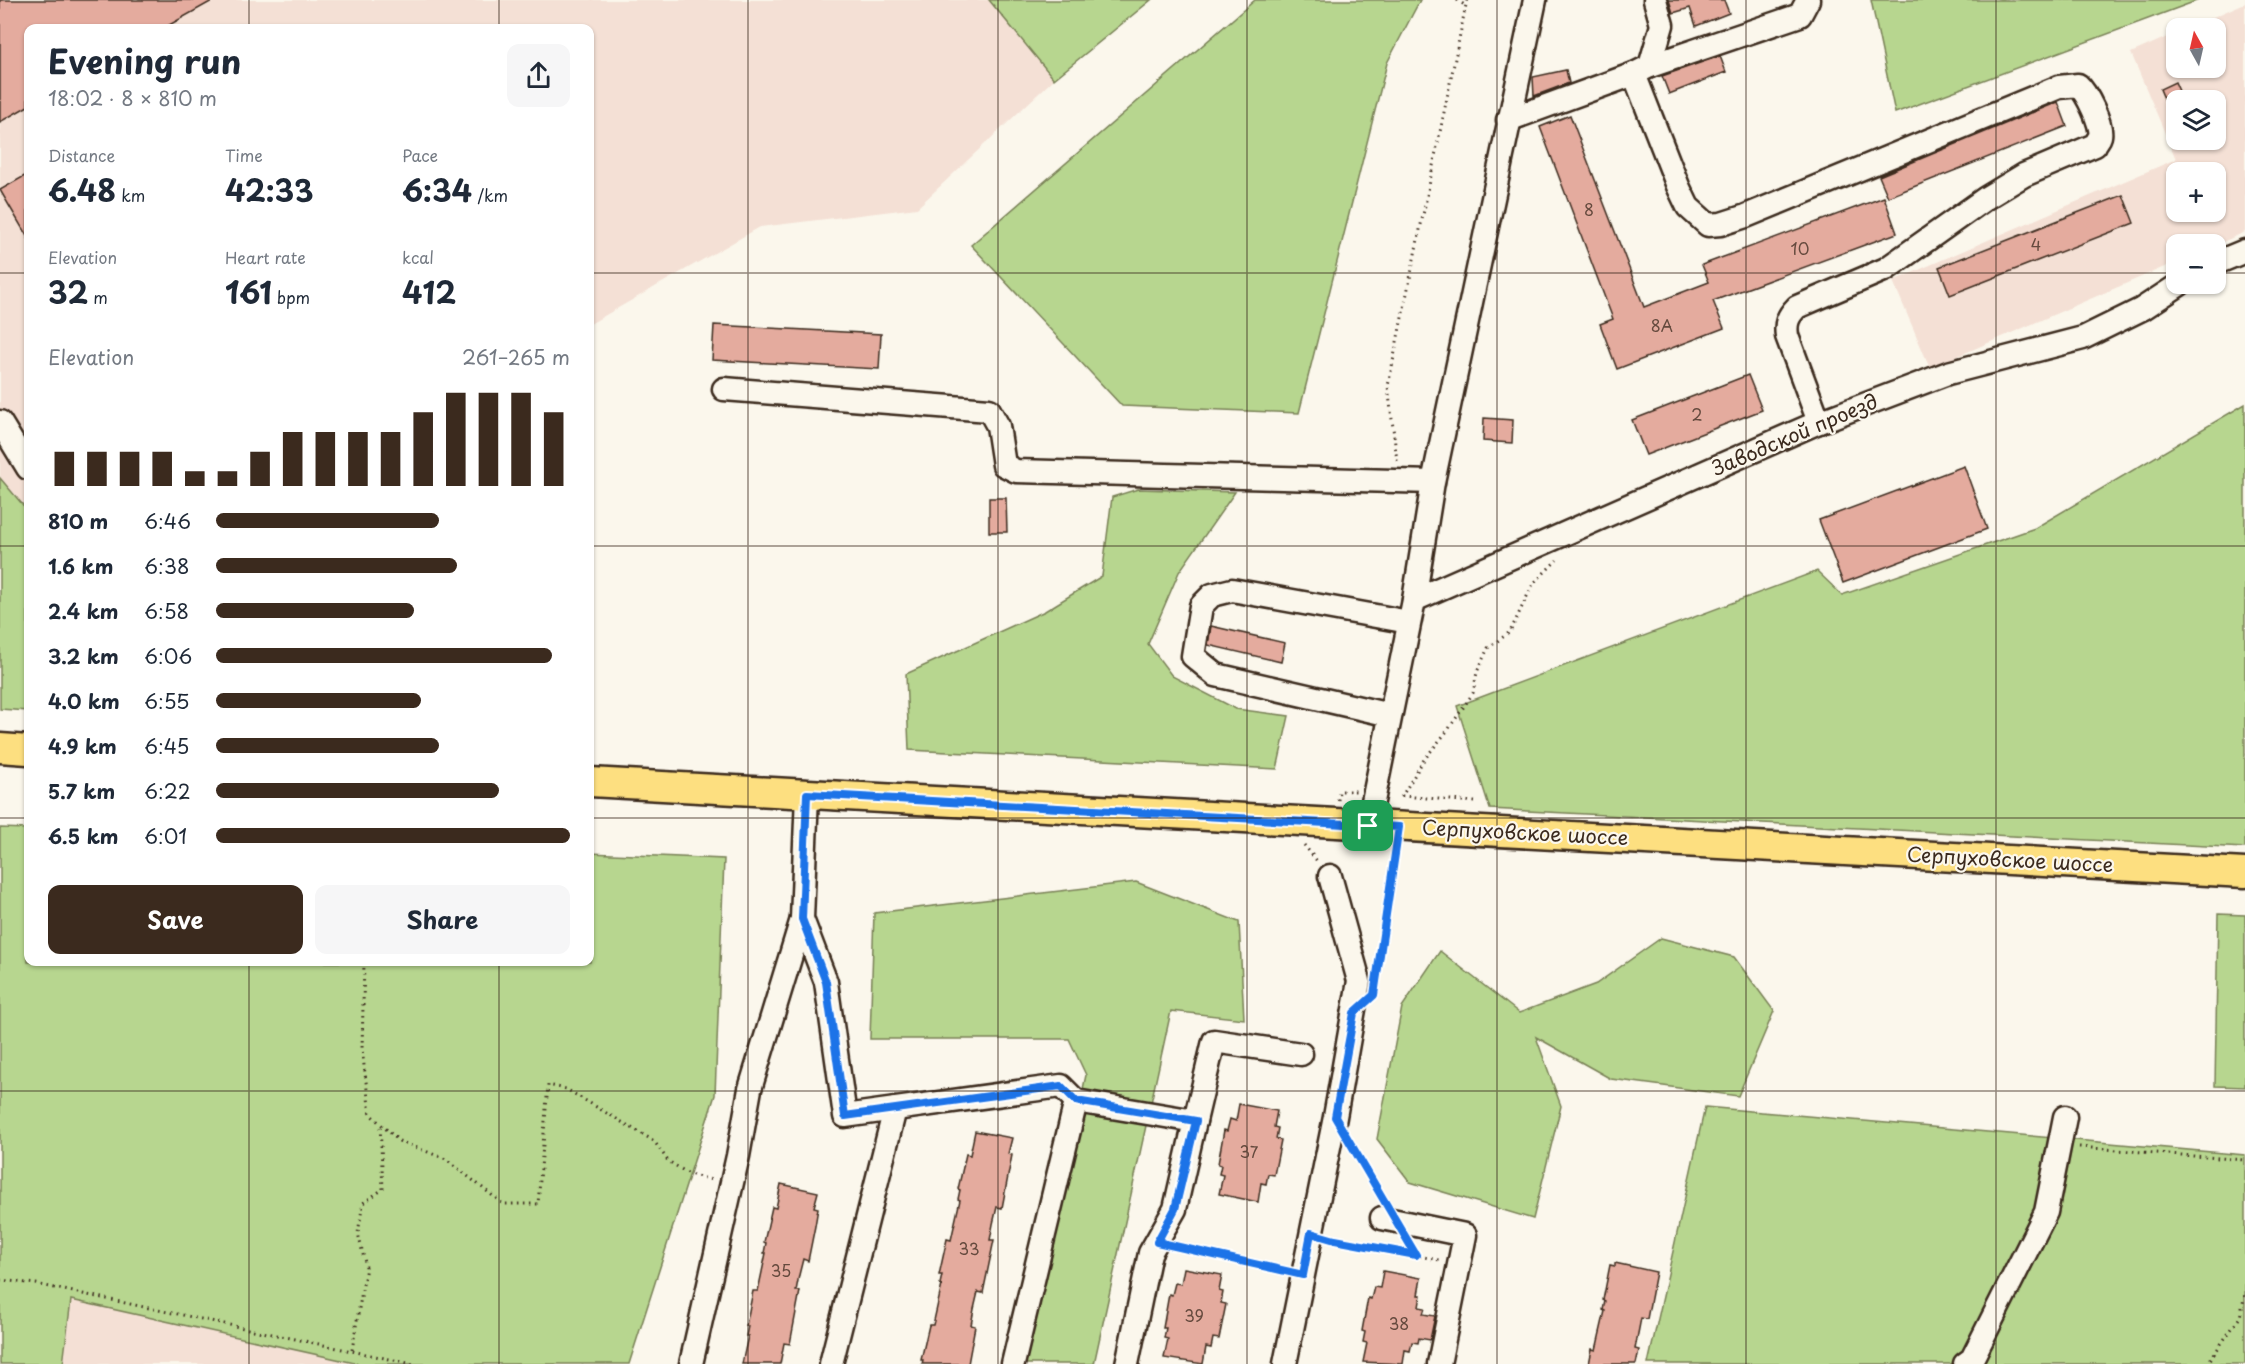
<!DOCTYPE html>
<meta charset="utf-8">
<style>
:root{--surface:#fff;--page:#f6f6f7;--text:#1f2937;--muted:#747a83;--accent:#3b2a1e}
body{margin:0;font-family:"Playpen Sans",sans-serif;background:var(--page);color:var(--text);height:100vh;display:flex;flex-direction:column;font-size:22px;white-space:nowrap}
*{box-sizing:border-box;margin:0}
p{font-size:20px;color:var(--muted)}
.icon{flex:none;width:33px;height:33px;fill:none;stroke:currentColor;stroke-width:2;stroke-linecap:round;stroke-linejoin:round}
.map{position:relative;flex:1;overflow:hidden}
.details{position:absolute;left:24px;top:24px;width:570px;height:942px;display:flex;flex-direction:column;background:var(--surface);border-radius:12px;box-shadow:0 2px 4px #0004}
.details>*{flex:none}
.needle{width:39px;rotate:352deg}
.tools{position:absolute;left:2166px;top:18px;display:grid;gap:12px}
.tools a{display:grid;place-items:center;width:60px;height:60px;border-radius:12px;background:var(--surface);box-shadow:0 2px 4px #0004;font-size:30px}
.pin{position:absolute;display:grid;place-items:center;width:51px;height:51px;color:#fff;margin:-26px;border-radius:12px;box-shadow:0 3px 9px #0006}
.round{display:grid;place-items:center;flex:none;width:63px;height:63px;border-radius:12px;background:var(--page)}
.overview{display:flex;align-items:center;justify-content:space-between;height:102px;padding:0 24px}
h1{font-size:33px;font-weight:700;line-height:45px}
.metrics{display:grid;grid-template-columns:repeat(3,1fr);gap:9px;height:102px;padding:6px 24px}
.metrics div{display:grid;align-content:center}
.metrics b{font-size:30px;font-weight:700}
.metrics small{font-size:16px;font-weight:400}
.metrics p{font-size:16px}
.chart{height:168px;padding:12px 24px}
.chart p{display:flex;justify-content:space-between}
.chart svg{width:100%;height:108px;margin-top:6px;stroke:var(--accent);stroke-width:6}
.action{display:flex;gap:12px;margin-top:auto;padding:12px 24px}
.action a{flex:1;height:69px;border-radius:12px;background:var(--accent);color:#fff;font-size:24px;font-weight:700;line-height:69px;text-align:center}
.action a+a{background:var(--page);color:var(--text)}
ul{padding:0 24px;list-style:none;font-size:20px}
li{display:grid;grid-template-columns:96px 72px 1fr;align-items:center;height:45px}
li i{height:15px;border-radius:8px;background:var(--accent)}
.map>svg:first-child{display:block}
.built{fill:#f4e0d5;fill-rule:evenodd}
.green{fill:#b7d68f;stroke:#798056;stroke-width:1.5}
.building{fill:#e4ab9e;stroke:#3b2a1e;stroke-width:1.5}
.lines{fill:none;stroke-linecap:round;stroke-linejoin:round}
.minor-casing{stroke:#3b2a1e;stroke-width:27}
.major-casing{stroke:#3b2a1e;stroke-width:33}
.path{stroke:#3b2a1e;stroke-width:3;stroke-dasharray:1.5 4.5;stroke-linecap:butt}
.minor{stroke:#fbf7ec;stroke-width:22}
.major{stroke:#fddf80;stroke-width:28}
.route-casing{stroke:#fff;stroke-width:12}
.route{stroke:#1a73e8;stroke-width:8}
.grid{fill:none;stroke:#3b2a1e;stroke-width:1.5;stroke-opacity:0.55}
.labels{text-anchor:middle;stroke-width:4.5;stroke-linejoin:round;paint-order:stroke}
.number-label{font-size:16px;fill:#654a3e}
.street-label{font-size:20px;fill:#3b2a1e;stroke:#fbf7ec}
</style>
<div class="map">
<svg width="2245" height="1364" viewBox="0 0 2245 1364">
<rect width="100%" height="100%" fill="#fbf7ec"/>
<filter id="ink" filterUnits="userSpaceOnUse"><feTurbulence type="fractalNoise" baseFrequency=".0167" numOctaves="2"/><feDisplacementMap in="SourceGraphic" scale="12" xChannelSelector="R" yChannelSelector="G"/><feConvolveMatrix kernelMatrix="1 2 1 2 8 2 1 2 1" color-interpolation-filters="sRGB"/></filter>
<g filter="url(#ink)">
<!-- built -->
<g class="built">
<path d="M0,0H989L1054,79L917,208L760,227L590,324V28H28V511L0,478Z"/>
<path d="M2245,3V232L2216,245L2176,244V262L1930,368L1893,281L2176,159L2131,53L2176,33V68H2216V28H2188ZM2176,100H2216V140H2176ZM2176,172H2216V212H2176Z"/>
<path d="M0,1294L71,1300L359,1364H0Z"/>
</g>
<!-- green -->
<g class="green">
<path d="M989,0H1151L1054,79Z"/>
<path d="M1255,0H1420L1387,63L1299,413L1122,406L971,245Z"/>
<path d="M1871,0H2199L1895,113Z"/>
<path d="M2245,404V848L1490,809L1457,706L1817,571L1842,595L2035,528Z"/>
<path d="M0,478L28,511V711L0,709Z"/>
<path d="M1138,489L1235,492L1179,572L1148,644L1172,676L1236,709L1289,716L1277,769L909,750L906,674L1045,611L1102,576L1112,497Z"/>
<path d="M0,828L28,829V962H590V853L724,859L715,1095L629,1364H359L71,1300L63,1364H0Z"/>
<path d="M1136,882L1239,922L1244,1019L1171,1011L1094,1364H1024L1086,1075L1069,1039H870L874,913Z"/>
<path d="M2218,914L2245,915V1087L2215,1086Z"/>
<path d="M1661,938L1734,957L1774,1011L1738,1096L1611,1079L1536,1037L1561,1106L1533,1219L1410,1182L1377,1139L1402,1007L1440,951L1519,1013L1596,984Z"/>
<path d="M1705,1107L2245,1155V1364H1648Z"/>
</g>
<!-- building -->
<g class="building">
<path d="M0,0H214L164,28H28V106L0,122Z"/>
<path d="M1669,0H1724L1729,13L1696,26L1690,8L1673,13Z"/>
<path d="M1720,56L1726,72L1669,94L1662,76Z"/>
<path d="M1566,70L1569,83L1534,96L1533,77Z"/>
<path d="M2175,82L2183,100H2176V127L2160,89Z"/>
<path d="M2058,102L2067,126L1888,197L1879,176Z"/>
<path d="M1570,115L1644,307L1709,282L1702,265L1884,197L1897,233L1713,301L1724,328L1617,369L1600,324L1613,319L1540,127Z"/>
<path d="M28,174V238L0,190Z"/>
<path d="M2123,195L2134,223L1950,295L1939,267Z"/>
<path d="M714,325L881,334L879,369L712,360Z"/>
<path d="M1748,375L1762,410L1646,455L1632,420Z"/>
<path d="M1484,418L1513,420L1512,443L1483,441Z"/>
<path d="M1964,466L1987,529L1843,583L1819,520Z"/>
<path d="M989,498H1006L1007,532H989Z"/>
<path d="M1211,626L1285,643L1281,662L1208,645Z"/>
<path d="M1239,1104L1277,1111L1274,1127L1278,1128L1276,1139L1281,1140L1274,1175L1268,1174L1266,1184L1261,1183L1258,1202L1219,1194L1223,1175L1219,1174L1221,1165L1218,1164L1224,1130L1227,1131L1230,1119L1236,1121Z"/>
<path d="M975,1131L1012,1138L1008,1154L1012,1155L1002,1208L997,1207L993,1224L990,1240H994L983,1293L978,1292L974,1309L971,1325L975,1326L968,1364H922L923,1360H921L929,1325H933L942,1285L940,1284L942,1275H939L947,1239L951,1240L960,1200L958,1199L960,1190L958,1189L966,1154L970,1155Z"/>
<path d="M781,1184L818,1192L814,1207L818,1208L815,1226L808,1261L803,1259L799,1275L796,1291H800L790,1344L784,1343L780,1364H742L748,1336H746L748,1326H746L753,1291H758L766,1253H764L766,1243L764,1242L772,1207L776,1208Z"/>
<path d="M1615,1263L1656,1272L1647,1319L1641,1318L1635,1349L1639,1350L1636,1364H1589L1592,1349L1596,1350L1605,1311L1603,1310L1605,1301L1603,1300L1610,1265L1615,1266Z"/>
<path d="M1184,1268L1222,1275L1219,1291L1223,1292L1221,1303L1226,1304L1219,1339L1213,1338L1211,1348L1206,1347L1203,1364L1164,1358L1168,1339L1164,1338L1166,1328H1163L1169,1294L1172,1295L1175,1283L1181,1284Z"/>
<path d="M1383,1271L1421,1278L1418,1295H1421L1419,1307L1425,1308L1423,1314L1435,1316L1430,1340L1419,1338L1418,1343L1412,1342L1410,1351L1405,1350L1403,1364L1363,1362L1367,1343L1363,1342L1365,1332L1362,1331L1368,1298L1371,1299L1374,1287L1380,1288Z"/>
</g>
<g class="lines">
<!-- minor casing -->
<g class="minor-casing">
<g id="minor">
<path d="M1650,66L1800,15L1808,0"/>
<path d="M1634,74L1678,186L1688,207L1708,225L1721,224L1746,216L2059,87L2078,85C2086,92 2103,125 2100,136C2099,140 2096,142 2095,145L2024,175L1986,198L1886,269L1797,307C1788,316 1785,323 1787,336L1819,422"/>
<path d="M1508,120L1634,74L1650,66L1662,25L1655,0"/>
<path d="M2216,263L2245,251"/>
<path d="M724,389L989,410L998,426L1004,465L1016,471L1433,482"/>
<path d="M0,422L28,468"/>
<path d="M1414,600L1819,422L1948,373L2083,338L2142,309L2180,284"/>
<path d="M1390,715L1216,675L1193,656L1201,606L1212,595L1232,590L1409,622"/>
<path d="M807,794L802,919L826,982L845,1116L1061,1086L1076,1101L1013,1364"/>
<path d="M1368,826L1414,600L1433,482L1535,0"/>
<path d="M1076,1101L1195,1121L1175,1209L1150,1253L1127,1364"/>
<path d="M1195,1121L1214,1041L1301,1054"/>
<path d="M1382,1218L1465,1235L1439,1364"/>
<path d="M691,1364L738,1156L750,1089L802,919"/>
<path d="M831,1364L895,1109"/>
<path d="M1285,1364L1335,1117L1359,981L1330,876"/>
<path d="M1965,1364L1972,1359L2046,1212L2065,1117"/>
</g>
</g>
<!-- major casing -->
<g class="major-casing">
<g id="major">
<path d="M0,748L28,750"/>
<path d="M590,782L2245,873"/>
</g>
</g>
<!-- path -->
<g class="path">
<path d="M1457,0L1466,6"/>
<path d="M1397,461L1388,386L1467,0"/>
<path d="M1338,800L1339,791H1357"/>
<path d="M1475,802L1402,796L1423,761L1448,730L1473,693L1477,672L1488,648L1510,632L1533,584L1557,560"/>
<path d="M1304,845L1317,861"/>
<path d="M364,962L362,1049L370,1114L399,1141L446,1159L503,1204H538L548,1085L566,1089L654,1141L668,1161L689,1174L712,1180"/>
<path d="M1377,970L1396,849"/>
<path d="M1350,1142L1384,1199"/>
<path d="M2079,1147L2245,1160"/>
<path d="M1331,1239L1439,1260"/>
<path d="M1410,1243L1416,1255"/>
<path d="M1176,1246L1284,1271"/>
<path d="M0,1280L36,1284L413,1364"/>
<path d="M352,1350L366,1267L358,1233L363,1203L383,1189L380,1124"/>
<path d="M2207,1364L2240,1317L2245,1294"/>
</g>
<!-- minor -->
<use href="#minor" class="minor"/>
<!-- major -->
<use href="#major" class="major"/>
</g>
</g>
<g class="lines" filter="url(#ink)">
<!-- route casing -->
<g class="route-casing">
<path id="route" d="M807,794L1399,827L1374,995L1354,1013L1335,1117L1416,1255L1335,1240L1311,1233L1303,1275L1157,1242L1175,1209L1196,1121L1076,1101L1061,1086L845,1116L826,982L802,919Z"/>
</g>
<!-- route -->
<use href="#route" class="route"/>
</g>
<!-- grid -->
<path class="grid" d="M249,0V28M499,0V28M748,0V1364M998,0V1364M1247,0V1364M1497,0V1364M1746,0V1364M1996,0V1364M0,273H28M590,273H2176M2216,273H2245M0,546H28M590,546H2245M0,818H28M590,818H2245M249,962V1364M499,962V1364M0,1091H2245"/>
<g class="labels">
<!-- number labels -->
<g class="number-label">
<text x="1589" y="216">8</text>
<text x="2036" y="251">4</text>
<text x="1800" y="255">10</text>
<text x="1662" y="332">8А</text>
<text x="1697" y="421">2</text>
<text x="1249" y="1158">37</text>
<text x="969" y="1255">33</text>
<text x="781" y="1277">35</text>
<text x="1194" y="1322">39</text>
<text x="1399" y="1330">38</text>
</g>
<!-- street labels -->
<g class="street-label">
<text transform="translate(1795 435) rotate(-23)" y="7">Заводской проезд</text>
<text transform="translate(1525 833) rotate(3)" y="7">Серпуховское шоссе</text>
<text transform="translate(2010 860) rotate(3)" y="7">Серпуховское шоссе</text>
</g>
</g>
</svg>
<div class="tools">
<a><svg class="needle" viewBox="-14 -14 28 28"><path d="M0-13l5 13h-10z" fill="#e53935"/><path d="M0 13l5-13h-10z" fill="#747a83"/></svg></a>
<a><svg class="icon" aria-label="layers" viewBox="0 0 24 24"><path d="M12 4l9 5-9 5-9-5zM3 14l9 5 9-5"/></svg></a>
<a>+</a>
<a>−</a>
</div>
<div class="pin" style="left:1368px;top:826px;background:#1e9e55"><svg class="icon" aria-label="arrive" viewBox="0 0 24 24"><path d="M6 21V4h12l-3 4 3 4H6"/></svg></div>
<section class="details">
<div class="overview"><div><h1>Evening run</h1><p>18:02 · 8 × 810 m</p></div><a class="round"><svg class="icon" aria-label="share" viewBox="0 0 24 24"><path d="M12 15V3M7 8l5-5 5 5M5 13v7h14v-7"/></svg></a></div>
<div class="metrics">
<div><p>Distance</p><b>6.48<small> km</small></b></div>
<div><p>Time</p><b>42:33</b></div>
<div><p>Pace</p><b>6:34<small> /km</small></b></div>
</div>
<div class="metrics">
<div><p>Elevation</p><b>32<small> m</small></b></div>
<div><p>Heart rate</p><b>161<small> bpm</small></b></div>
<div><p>kcal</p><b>412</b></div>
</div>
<div class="chart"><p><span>Elevation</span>261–265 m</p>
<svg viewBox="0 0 160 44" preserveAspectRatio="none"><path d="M5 44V30M15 44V30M25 44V30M35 44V30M45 44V38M55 44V38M65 44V30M75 44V22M85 44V22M95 44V22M105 44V22M115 44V14M125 44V6M135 44V6M145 44V6M155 44V14"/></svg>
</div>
<ul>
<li><b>810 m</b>6:46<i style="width:63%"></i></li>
<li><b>1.6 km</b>6:38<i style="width:68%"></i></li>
<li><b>2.4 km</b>6:58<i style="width:56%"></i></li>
<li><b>3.2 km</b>6:06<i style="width:95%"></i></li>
<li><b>4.0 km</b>6:55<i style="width:58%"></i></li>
<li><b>4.9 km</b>6:45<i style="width:63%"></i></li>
<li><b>5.7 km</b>6:22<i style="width:80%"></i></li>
<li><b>6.5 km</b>6:01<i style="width:100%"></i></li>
</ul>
<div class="action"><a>Save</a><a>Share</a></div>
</section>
</div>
